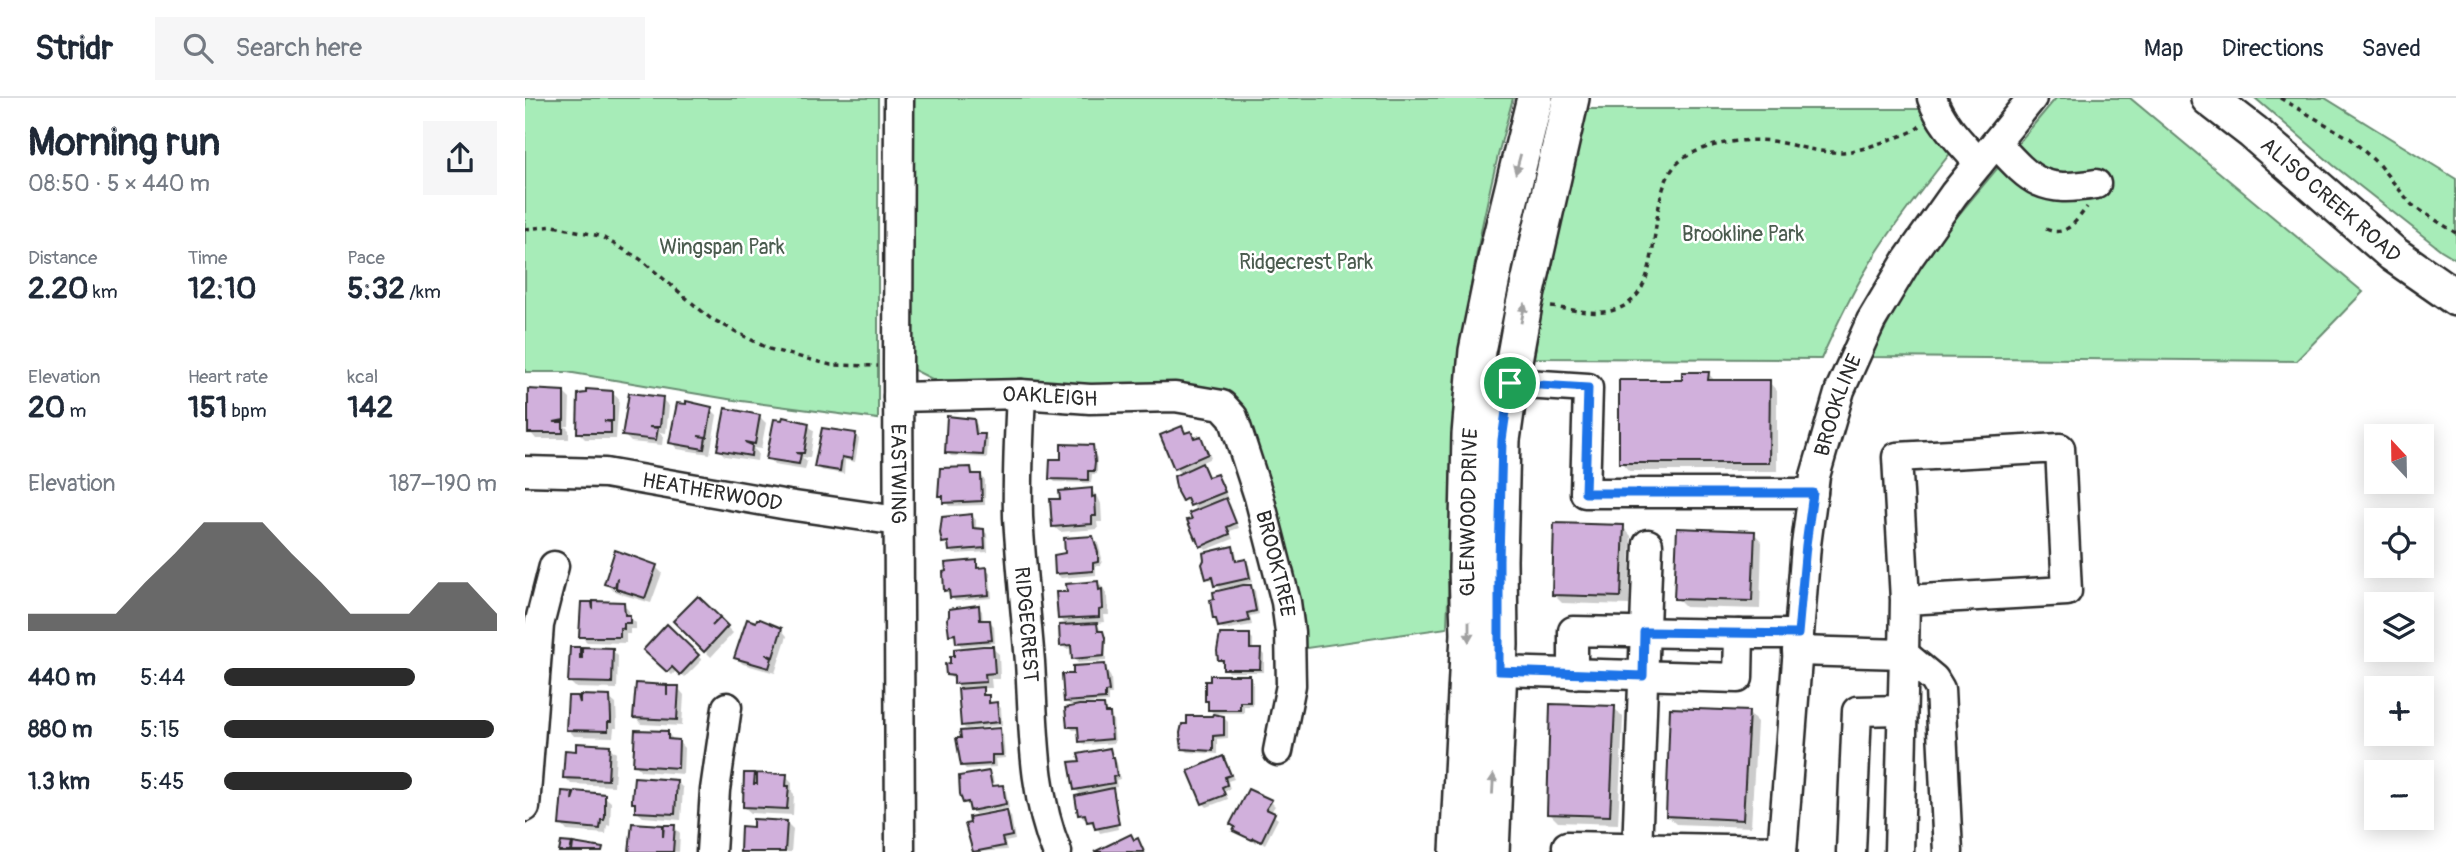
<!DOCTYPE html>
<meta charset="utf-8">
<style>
:root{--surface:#fff;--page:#f6f6f7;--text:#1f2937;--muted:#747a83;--line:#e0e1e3;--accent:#2b2b2b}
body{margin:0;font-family:Pangolin,sans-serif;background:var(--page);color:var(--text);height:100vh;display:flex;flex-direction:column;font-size:26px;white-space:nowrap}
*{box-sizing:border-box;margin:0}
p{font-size:23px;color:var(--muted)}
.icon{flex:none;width:38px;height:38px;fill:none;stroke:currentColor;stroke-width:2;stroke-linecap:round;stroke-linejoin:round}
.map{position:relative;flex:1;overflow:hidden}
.drawer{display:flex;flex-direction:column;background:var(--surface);width:525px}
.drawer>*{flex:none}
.needle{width:46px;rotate:338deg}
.buttons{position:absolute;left:1839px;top:326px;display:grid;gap:14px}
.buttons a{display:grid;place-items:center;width:70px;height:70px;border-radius:0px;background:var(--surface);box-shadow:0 4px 18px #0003;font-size:35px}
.pin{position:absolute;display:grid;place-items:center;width:60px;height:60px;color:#fff;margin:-30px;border:4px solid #fff;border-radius:50%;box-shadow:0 2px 7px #0007}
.round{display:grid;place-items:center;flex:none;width:74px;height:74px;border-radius:0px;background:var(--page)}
.head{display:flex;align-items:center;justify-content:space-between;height:119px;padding:0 28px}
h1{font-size:38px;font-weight:700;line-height:52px}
.stats{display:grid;grid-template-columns:repeat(3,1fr);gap:10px;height:119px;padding:7px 28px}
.stats div{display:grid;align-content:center}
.stats b{font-size:30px;font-weight:700}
.stats small{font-size:19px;font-weight:400}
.stats p{font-size:19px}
.chart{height:196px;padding:14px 28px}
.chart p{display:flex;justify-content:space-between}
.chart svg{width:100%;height:126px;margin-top:7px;fill:var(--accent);opacity:.7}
ul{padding:0 28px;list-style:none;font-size:23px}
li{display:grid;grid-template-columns:112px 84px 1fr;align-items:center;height:52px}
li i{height:18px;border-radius:9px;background:var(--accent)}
header{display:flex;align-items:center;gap:42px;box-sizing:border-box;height:98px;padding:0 35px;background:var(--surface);border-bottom:2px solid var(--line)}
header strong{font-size:33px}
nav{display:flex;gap:38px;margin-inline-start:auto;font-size:24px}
.search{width:490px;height:63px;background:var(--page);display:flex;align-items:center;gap:18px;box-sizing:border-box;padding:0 24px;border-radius:0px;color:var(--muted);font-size:26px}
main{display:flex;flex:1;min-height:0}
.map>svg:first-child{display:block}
.green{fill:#a7ecb8;stroke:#698c72;stroke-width:2}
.shadow{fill:#0003}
.building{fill:#d1b0dc;stroke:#2b2b2b;stroke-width:2}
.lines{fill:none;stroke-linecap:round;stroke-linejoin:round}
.minor-casing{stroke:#2b2b2b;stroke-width:33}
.major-casing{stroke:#2b2b2b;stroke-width:40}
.path{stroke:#2b2b2b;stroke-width:3.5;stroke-dasharray:5 5;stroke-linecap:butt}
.minor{stroke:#fff;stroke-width:28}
.major{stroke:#fff;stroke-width:35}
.oneway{fill:#a0a0a0}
.route-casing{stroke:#fff;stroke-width:14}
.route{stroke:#1a73e8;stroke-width:9}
.labels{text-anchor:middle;stroke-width:5;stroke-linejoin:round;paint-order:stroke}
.street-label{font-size:21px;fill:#2b2b2b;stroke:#fff}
.park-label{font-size:21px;fill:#4a5b4e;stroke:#fff}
</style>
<header>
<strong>Stridr</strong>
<div class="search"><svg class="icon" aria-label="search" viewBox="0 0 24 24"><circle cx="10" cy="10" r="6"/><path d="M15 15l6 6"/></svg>Search here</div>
<nav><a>Map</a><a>Directions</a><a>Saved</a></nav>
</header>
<main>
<section class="drawer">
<div class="head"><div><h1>Morning run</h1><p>08:50 · 5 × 440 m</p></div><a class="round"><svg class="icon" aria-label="share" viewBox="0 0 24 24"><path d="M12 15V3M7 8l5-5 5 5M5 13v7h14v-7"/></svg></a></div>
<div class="stats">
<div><p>Distance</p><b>2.20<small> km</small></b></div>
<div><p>Time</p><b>12:10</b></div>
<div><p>Pace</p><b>5:32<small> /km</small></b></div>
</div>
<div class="stats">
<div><p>Elevation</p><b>20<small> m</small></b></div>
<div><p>Heart rate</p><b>151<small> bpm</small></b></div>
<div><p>kcal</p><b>142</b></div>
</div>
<div class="chart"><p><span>Elevation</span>187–190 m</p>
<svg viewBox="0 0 160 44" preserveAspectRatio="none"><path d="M0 44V38L10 38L20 38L30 38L40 27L50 17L60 6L70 6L80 6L90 17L100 27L110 38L120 38L130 38L140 27L150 27L160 38V44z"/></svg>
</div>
<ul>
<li><b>440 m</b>5:44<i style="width:70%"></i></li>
<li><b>880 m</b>5:15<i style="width:99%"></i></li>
<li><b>1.3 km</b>5:45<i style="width:69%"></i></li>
</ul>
</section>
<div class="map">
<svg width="1931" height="754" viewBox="0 0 1931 754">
<rect width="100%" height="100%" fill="#fff"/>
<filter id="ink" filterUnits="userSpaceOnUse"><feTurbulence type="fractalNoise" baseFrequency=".0143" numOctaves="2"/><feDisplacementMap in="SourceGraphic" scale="14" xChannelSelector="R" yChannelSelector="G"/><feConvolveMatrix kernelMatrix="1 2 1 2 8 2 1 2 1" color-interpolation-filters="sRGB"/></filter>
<g filter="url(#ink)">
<!-- green -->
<g class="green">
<path d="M0,0H353V321L209,302L42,274H0Z"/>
<path d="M378,0H988C961,97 941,196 932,297C925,374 925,452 922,530L761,553L701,310L501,286L409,282L379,267Z"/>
<path d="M1531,0H1605L1838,194L1771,263L1345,259L1383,188L1415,139Z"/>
<path d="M1730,0H1800L1931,81V161L1916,152L1808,67Z"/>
<path d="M1062,11H1401L1427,53C1401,86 1375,119 1352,154C1330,188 1313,224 1296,261L1009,260C1021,176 1038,93 1062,11Z"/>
</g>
<!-- shadow -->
<g class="shadow">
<path d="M1183,275L1191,284H1244L1252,293V373H1104L1096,364L1159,284Z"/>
<path d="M38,294L45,301L44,328H40L44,332V341H11L5,334Z"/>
<path d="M87,295L94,301L91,341H60L54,335Z"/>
<path d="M137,301L144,308L141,335L134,334L138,339L137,347L106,344L99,337Z"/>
<path d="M162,308L186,311L192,317L185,356L152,351L146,344Z"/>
<path d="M234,318L241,325L236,351L228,350L233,355L232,363L200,358L194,352Z"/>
<path d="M448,322L452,327L454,338H459L463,342L462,360L426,358L422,354Z"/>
<path d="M283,327L289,333L285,360L277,359L282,364L280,372L249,367L243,360Z"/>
<path d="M657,330L662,336L666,335L670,341L675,340L679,344L686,360L675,365L681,371L684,381L692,378L696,382L702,399L698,400L705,406L714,430L705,433L708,441L681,452L671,440L669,422L673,413L665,404L663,405L658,401L656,376L650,370Z"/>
<path d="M330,337L334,341L330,364L320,362L319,376L295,372L291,368Z"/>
<path d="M565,348L572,360V376H567L566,385L530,384L526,380L538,362Z"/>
<path d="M446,370L450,378H456L460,382V407L424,408L415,397Z"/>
<path d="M566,392L573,399L576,406L577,424H572L573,431L535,434L528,428L537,402Z"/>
<path d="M447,418L451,422V432H458L462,436L463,454L429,456L425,452V448L419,444Z"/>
<path d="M1098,429L1106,438L1104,507L1037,505L1028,496Z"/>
<path d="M1229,435L1237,444L1235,511L1160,509L1151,500Z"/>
<path d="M569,441L573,445L577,460L576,468H571V477L536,480L532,476L542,457Z"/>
<path d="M707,450L711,454L713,464L720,463L724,467L728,484L695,491L690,483L687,484L683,480Z"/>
<path d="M91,455L131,469L137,475L126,505L99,497L88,492L81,486Z"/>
<path d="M451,464L455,472L461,471L465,475L467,500L430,503L421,492Z"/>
<path d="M573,485L579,491L583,500L584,517H579L580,524L570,525L581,538V563L553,565L549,561L548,550L541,551L537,547L543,528L535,521L544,495Z"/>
<path d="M726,489L730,493L734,516L725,518L727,527L698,532L690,521Z"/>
<path d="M173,501L208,535L186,559L150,523Z"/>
<path d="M66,506L69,509L98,506L104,513L105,519L111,525V531H105V536H101V545L62,544L56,538Z"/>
<path d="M453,509L457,513L458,524H465L469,528L470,545L436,548L432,540L426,536Z"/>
<path d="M142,529L177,562L160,579L152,572L147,577L120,552Z"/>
<path d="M256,531L262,538L250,575L218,566L211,560Z"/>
<path d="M724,537L728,541V553H735L739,557V574H704L694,561Z"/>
<path d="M467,550L474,556L475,581H466L467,590H456L467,606H472L476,610L477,627L441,631L437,627L438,593L423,576Z"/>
<path d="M55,551L59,555L87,552L93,558L92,591L51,590L45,584Z"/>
<path d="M579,567L586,580L587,597H583V604L545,607L541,603L550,577Z"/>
<path d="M724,579L728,583V608H719V615H688L684,611V605L682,603Z"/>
<path d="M153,590L159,597L157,628L116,626L110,619Z"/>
<path d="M52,600L56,604L84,600L91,606L92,630H89L88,639L49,638L43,631Z"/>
<path d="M578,609L583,617L588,621L590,645L560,647L556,643L555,632H548L544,628Z"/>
<path d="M1089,610L1098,619L1093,726L1033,724L1024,715Z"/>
<path d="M1223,615L1232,624L1226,729L1151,726L1142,718Z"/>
<path d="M699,620L703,624V640L692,641V656L663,654L659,650Z"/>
<path d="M474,632L478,636L480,660L470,661L471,669L441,671L437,667Z"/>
<path d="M143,635L149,643H153L159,650L158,676L116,673L110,666Z"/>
<path d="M84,649L91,655L89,688L46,686L40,679Z"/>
<path d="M584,652L592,665L595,681L591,682L592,689L585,690L590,695H587L593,731L575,735L571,727H568L563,720L559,721L555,717L557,698L550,691L557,664Z"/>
<path d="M698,660L709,681L703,683L705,691L700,693L703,701L682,709L678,705Z"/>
<path d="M464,675L468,679L469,689H477L481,693L484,710L450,716L446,708L439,704Z"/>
<path d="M229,677L234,681L261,678L267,684V694L269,696L268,717L226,715L219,709Z"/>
<path d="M151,683L158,690L156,722L118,719L111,713L112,708L109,704Z"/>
<path d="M39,695L79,698L86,704L85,728L82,727L81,736L42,733L36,726Z"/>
<path d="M746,704L750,708L745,715L753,721L740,746L732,742L731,745L710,732Z"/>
<path d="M482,714L486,718L490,742L480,744L482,752L450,754Z"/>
<path d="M261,724L268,731L266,754H217L230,731Z"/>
<path d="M109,727L149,729L155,735L154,754H106Z"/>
</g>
<!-- building -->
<g class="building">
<path d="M1157,274H1184L1183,282H1245L1244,365H1094V282H1157Z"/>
<path d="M3,291L39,293V322L29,324H38V335H3Z"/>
<path d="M61,291L88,293V323H79L86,324V335H52L53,296L61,295Z"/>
<path d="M104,295L138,299L135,329H124L133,330L131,342L97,338Z"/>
<path d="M161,303L187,309L182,339L173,338L181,339L179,351L144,345L152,305L161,306Z"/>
<path d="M200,310L235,317L230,346L220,344L227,347L226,358L192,352Z"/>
<path d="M422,318L449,321L451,336H460L458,357L420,355Z"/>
<path d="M258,319L284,325L279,355H271L276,356L274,366L241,361L249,321L257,322Z"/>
<path d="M657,328L660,335L666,333L669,340L676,338L683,356L649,371L635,337Z"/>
<path d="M297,330L331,335L327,361L317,359L315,373L289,369Z"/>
<path d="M536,346L568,347L570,364L569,373H563V382L524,381L525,361H536Z"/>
<path d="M677,365L683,379L692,376L700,394L665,408L662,400L657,403L652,394L649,378Z"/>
<path d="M446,369L447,376H456L457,403L418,405V398H413L415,370Z"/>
<path d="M567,390V399L570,398L571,418H567V426L527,429L525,401H535L534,393Z"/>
<path d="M701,400L711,425L702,429L705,436L675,449L672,440L670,441L662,422L667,421L664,415Z"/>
<path d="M447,416L448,430L459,431L460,450L424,453L423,444L417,445L415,435L417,419Z"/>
<path d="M1029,425L1099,427L1096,499L1027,497Z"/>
<path d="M1152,430L1230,433L1227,503L1149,501Z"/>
<path d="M568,438L573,455V464L568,465V473L530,476L529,457L540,455L539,440Z"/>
<path d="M708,448L711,463L721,461L725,480L689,488L687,479L681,481L677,466L679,462L678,455Z"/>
<path d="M90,452L132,467L120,500L91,491L92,480L90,489L79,486Z"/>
<path d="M452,462V470L462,469L464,497L425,500L424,492L419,493L418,474L421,473L420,465Z"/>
<path d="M573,483L574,492L577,491L578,511L574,512V519L533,521L531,494H542L541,486Z"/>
<path d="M718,487H726L731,513L722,515L724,523L693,529L691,521H688L685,502L689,501L688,494Z"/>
<path d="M173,498L195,519L187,528L195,520L203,528L179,554L148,523Z"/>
<path d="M68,503L99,504L100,517H105V525H99V531L95,530V539H54L56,504H67L68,511Z"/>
<path d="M454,507L455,522H465L467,542L431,545L430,536L424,537L422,521L424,518V511Z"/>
<path d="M222,521L231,524L232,521H235L257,530L248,559L240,556L247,560L244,570L209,560Z"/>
<path d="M572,525L573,533H578L580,540L579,558L547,561L546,547L535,548L534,527Z"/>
<path d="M142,526L174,557L155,577L147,569L142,574L118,552Z"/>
<path d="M695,536H725V551H736L735,571H698V562H693L692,553Z"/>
<path d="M458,548H468L470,575L460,576L461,584L429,586V578L421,577L420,566L425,565V558H429V551Z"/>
<path d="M45,549H55V560H57V549L88,550L87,585L43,584Z"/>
<path d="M580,566L584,593L580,594V601L539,604L537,576H548V568Z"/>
<path d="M685,577H725V604H715V612H683V603H680V583H685Z"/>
<path d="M111,585L142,587V597V588H154L152,622L108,620Z"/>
<path d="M458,589V597H464V605L472,604L474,624L436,628L433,591Z"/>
<path d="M55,597L85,598L86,620V624H83V633L41,632L43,598H53L55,605Z"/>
<path d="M1025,606L1090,608L1085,718L1022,716Z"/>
<path d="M554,607H579L580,615H585L587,641L554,644L553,629H542L540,610Z"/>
<path d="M1145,610L1224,613L1218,722L1141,718Z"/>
<path d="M688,616L699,618V637L688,638V653L657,651L655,635L657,626H662V618H687Z"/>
<path d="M475,630L477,657H467V666L436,668L431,640H436L435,633Z"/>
<path d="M110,632L143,633V641L154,642L153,670L108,667Z"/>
<path d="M51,645L85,647L83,682L38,680L40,652L51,653Z"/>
<path d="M585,650L587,659H589L592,678L588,679L589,685L549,692L544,664L555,663L553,656Z"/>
<path d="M698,658L706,677L700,679L702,687L697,689L700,697L677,706L663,673Z"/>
<path d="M464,673L467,688L478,687L481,706L445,713L443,704L438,705L435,696L434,678Z"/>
<path d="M219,675H230L229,686H232V675L262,676L261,688H264L262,711L218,709Z"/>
<path d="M109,679L152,682L150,716L110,714V705H107V701Z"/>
<path d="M588,690L594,726L570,731L568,723L562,724L560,716L553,717L550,698Z"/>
<path d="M723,691L747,702L741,711L750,715L736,744L728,740L727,742L708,733L710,729L705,726Z"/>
<path d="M37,693L48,694L47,702L50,693L80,696V719L79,722H76L75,731L34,727Z"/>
<path d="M482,712L487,738L477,740L479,748L448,754L440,726L445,725L444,719Z"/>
<path d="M228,721L262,723L260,754H215L216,728L228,729Z"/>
<path d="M107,725L138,727V739L139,727H150L148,754H104Z"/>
<path d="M606,736L609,742L613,740L619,754H569Z"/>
<path d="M36,744L47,745L45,754H34Z"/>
<path d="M48,745L78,750L77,754H47Z"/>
</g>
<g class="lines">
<!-- minor casing -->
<g class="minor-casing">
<g id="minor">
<path id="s1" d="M374,0L373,268L375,754"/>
<path d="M1407,0C1416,26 1436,45 1454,65"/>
<path d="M1471,45C1507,84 1516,95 1571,86"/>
<path d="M985,285L1063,290L1060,395H1288"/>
<path id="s2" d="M496,296C494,337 492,378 493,419C496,467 501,516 505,564C509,627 507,694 532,754"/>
<path id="s3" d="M373,299L496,296L565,301L650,299L697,307L708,319L734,399L761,504L765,534L766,587L753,653"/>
<path id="s4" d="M0,373L80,375L263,407L373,423"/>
<path d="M1272,553L1379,556L1380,502L1372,359L1535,350L1542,493L1380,502"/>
<path d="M1379,556L1409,581L1415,591L1423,754"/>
<path d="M973,573L1213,580L1214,536H1273"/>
<path d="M1048,576V533L1214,536"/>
<path d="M0,709L14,527L29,468"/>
<path d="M1042,748L1257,752"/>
<path d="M186,754L190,692L202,609"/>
<path d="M1112,754L1123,446"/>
<path id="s5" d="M1257,754L1281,447L1290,378L1315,292L1346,223L1383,161L1429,96L1507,0"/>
<path d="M1326,754L1332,613L1377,612"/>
<path d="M1374,754L1379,556"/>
</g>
</g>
<!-- major casing -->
<g class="major-casing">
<g id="major">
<path id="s6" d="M1684,0L1728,34L1868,156L1931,200"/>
<path id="s7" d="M933,754L944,536L942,470L945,337L952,253L973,151L1010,0"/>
<path d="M966,754L975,547L974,462L977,342L985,285L999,207L1046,0"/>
</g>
</g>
<!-- path -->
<g class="path">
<path d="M1755,0L1826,41L1853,66L1887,107L1931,135"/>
<path d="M0,131L29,128L75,138L115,161L185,220L244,251L306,267L353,268"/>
<path d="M1521,131C1541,140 1551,123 1562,109"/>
<path d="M1026,209C1046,211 1070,218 1089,212C1149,196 1113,90 1159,60C1182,45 1219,40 1246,43C1268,46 1288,54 1309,54C1327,55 1344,49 1361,43C1372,39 1386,36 1395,28"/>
</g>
<!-- minor -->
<use href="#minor" class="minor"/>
<!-- major -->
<use href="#major" class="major"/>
</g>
<!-- one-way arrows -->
<defs><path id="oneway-solid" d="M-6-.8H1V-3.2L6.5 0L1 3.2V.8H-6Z" transform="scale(1.75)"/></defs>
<g class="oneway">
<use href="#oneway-solid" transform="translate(993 66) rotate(105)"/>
<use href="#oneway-solid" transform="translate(998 215) rotate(-79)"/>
<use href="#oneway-solid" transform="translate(944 534) rotate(90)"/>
<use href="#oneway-solid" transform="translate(968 686) rotate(-87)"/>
</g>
</g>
<g class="lines" filter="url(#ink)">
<!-- route casing -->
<g class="route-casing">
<path id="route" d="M985,285L1063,290L1060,395H1288L1281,447L1273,536L1119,534L1118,578L974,573V462L977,342Z"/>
</g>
<!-- route -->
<use href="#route" class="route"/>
</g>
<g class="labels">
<!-- street labels -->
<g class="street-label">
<text dy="7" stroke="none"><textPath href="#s6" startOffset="159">ALISO CREEK ROAD</textPath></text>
<text dy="7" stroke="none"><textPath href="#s3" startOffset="152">OAKLEIGH</textPath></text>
<text dy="7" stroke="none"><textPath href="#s5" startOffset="452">BROOKLINE</textPath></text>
<text dy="7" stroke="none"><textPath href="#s1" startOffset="376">EASTWING</textPath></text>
<text dy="7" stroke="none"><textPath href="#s4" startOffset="189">HEATHERWOOD</textPath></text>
<text dy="7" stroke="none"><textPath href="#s7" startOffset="340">GLENWOOD DRIVE</textPath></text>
<text dy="7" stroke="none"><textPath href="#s3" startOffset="494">BROOKTREE</textPath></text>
<text dy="7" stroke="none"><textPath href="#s2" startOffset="231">RIDGECREST</textPath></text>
</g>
<!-- park labels -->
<g class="park-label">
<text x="1218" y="143">Brookline Park</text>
<text x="197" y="156">Wingspan Park</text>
<text x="781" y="171">Ridgecrest Park</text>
</g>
</g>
</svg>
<div class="buttons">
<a><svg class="needle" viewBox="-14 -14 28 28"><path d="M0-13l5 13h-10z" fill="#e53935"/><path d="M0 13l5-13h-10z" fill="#747a83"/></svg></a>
<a><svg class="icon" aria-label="locate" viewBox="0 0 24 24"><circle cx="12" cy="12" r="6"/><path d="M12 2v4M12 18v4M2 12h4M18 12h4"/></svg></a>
<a><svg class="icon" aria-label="layers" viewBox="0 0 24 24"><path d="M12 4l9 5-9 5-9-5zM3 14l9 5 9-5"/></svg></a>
<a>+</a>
<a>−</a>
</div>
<div class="pin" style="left:985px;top:285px;background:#1e9e55"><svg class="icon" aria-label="arrive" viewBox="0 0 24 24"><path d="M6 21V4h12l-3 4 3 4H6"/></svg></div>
</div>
</main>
